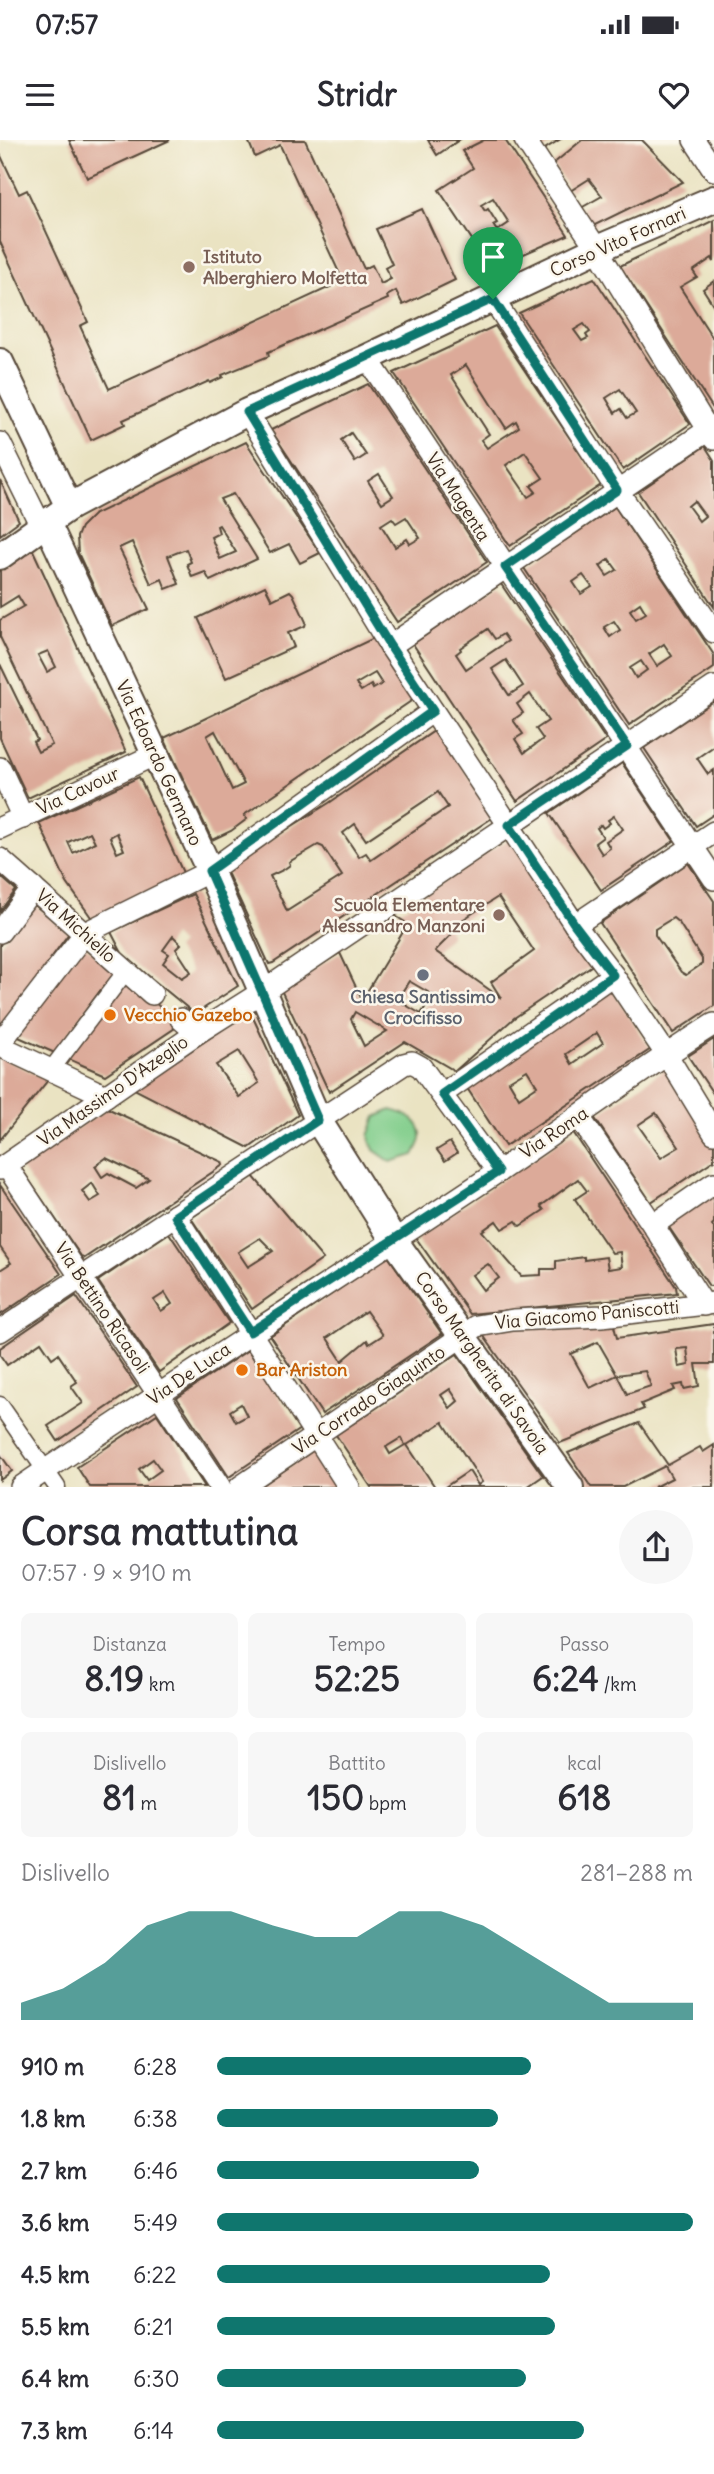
<!DOCTYPE html>
<html lang="it">
<meta charset="utf-8">
<style>
:root{--surface:#fff;--page:#f7f7f7;--text:#2b2b33;--muted:#7c7c81;--accent:#0f766e}
body{margin:0;font-family:Delius,sans-serif;background:var(--page);color:var(--text);height:100vh;display:flex;flex-direction:column;font-size:26px;white-space:nowrap}
*{box-sizing:border-box;margin:0}
p{font-size:23px;color:var(--muted)}
.icon{flex:none;width:38px;height:38px;fill:none;stroke:currentColor;stroke-width:2;stroke-linecap:round;stroke-linejoin:round}
.map{position:relative;height:1347px;overflow:hidden}
.panel{display:flex;flex-direction:column;background:var(--surface);flex:1}
.panel>*{flex:none}
.pin{position:absolute;display:grid;place-items:center;width:60px;height:60px;color:#fff;margin:-72px -30px;border-radius:50% 50% 50% 0;rotate:-45deg;box-shadow:0 0 7px #0007}
.pin .icon{rotate:45deg}
.round{display:grid;place-items:center;flex:none;width:74px;height:74px;border-radius:37px;background:var(--page)}
.headline{display:flex;align-items:center;justify-content:space-between;height:119px;padding:0 21px}
h1{font-size:38px;font-weight:700;line-height:52px}
.metrics{display:grid;grid-template-columns:repeat(3,1fr);gap:10px;height:119px;padding:7px 21px}
.metrics div{display:grid;align-content:center;border-radius:10px;background:var(--page);text-align:center}
.metrics b{font-size:35px;font-weight:700}
.metrics small{font-size:19px;font-weight:400}
.metrics p{font-size:19px}
.chart{height:196px;padding:14px 21px}
.chart p{display:flex;justify-content:space-between}
.chart svg{width:100%;height:126px;margin-top:7px;fill:var(--accent);opacity:.7}
ul{padding:0 21px;list-style:none;font-size:23px}
li{display:grid;grid-template-columns:112px 84px 1fr;align-items:center;height:52px}
li i{height:18px;border-radius:9px;background:var(--accent)}
.status{display:flex;justify-content:space-between;align-items:center;height:49px;padding:0 35px;background:var(--surface);direction:ltr}
.status svg{height:19px;fill:currentColor}
header{display:flex;justify-content:space-between;align-items:center;height:91px;padding:0 21px;background:var(--surface);font-size:32px;font-weight:700}
.map>svg:first-child{display:block}
.green{fill:#82ce8c;stroke:#5e7c55;stroke-width:2}
.building{fill:#dcaa99;fill-rule:evenodd}
.lines{fill:none;stroke-linecap:round;stroke-linejoin:round}
.pedestrian-casing{stroke:#554637;stroke-width:19}
.minor-casing{stroke:#554637;stroke-width:24}
.tertiary-casing{stroke:#554637;stroke-width:30}
.pedestrian{stroke:#fff;stroke-width:16}
.minor{stroke:#fff;stroke-width:21}
.tertiary{stroke:#fff;stroke-width:26}
.route-casing{stroke:#fff;stroke-width:14}
.route{stroke:#0f766e;stroke-width:9}
.education-dot{fill:#8d6e63;stroke:#fbf7ec;stroke-width:2.5}
.worship-dot{fill:#6b7280;stroke:#fbf7ec;stroke-width:2.5}
.food-dot{fill:#e8710a;stroke:#fbf7ec;stroke-width:2.5}
.labels{text-anchor:middle;stroke-width:5;stroke-linejoin:round;paint-order:stroke}
.street-label{font-size:18px;fill:#3b2a1e;stroke:#fbf7ec}
.education-label{font-size:18px;font-weight:bold;fill:#785e54;stroke:#fbf7ec;text-anchor:start}
.worship-label{font-size:18px;font-weight:bold;fill:#5b616d;stroke:#fbf7ec}
.food-label{font-size:18px;font-weight:bold;fill:#c56008;stroke:#fbf7ec;text-anchor:start}
</style>
<div class="status"><b>07:57</b><svg viewBox="0 0 49 12"><path d="M0 12V9h3v3zM5 12V6h3v6zM10 12V3h3v9zM15 12V0h3v12zM26 1h20v11H26zM47 4h2v5h-2z"/></svg></div>
<header><svg class="icon" aria-label="menu" viewBox="0 0 24 24"><path d="M4 6h16M4 12h16M4 18h16"/></svg>Stridr<svg class="icon" aria-label="heart" viewBox="0 0 24 24"><path d="M12 20l-8-8c-3-5 5-10 8-4 3-6 11-1 8 4z"/></svg></header>
<div class="map">
<svg width="714" height="1347" viewBox="0 0 714 1347">
<rect width="100%" height="100%" fill="#fbf7ec"/>
<filter id="ink" filterUnits="userSpaceOnUse"><feTurbulence type="fractalNoise" baseFrequency=".0143" numOctaves="2"/><feDisplacementMap in="SourceGraphic" scale="14" xChannelSelector="R" yChannelSelector="G"/><feConvolveMatrix kernelMatrix="1 2 1 2 8 2 1 2 1" color-interpolation-filters="sRGB"/></filter>
<filter id="wash" filterUnits="userSpaceOnUse"><feTurbulence type="fractalNoise" baseFrequency=".00686" numOctaves="4" result="noise"/><feDisplacementMap in="SourceGraphic" scale="28" xChannelSelector="R" yChannelSelector="G"/><feGaussianBlur stdDeviation="1.57" result="paint"/><feColorMatrix in="noise" values="0 0 0 0 0 0 0 0 0 0 0 0 0 0 0 0 0 1.4 0 .05"/><feComposite in="paint" operator="in"/></filter>
<g filter="url(#wash)">
<rect width="100%" height="100%" fill="#eae3c2"/>
<!-- green -->
<path class="green" d="M391,970C405,973 423,981 421,999C420,1004 416,1011 414,1015L391,1022L374,1010L369,996L376,977Z"/>
<g id="blocks">
<!-- building -->
<g class="building">
<path d="M69,0H170L87,38Z"/>
<path d="M248,0H305L364,129L372,125L381,144L391,139L385,128L392,124L376,89L422,69L455,140L403,165L396,151L387,156L388,159L268,212L269,216L222,235L223,237L210,243L209,241L123,280L125,284L91,300L0,102V14L19,54L27,50L88,182L80,186L109,249L343,141L280,5L255,17Z"/>
<path d="M428,0H459L437,15Z"/>
<path d="M484,0H505L568,95L491,128L439,50L473,28L462,11ZM493,58L509,83L497,91L493,85L497,83L488,69L485,71L481,65Z"/>
<path d="M537,0H559L543,10Z"/>
<path d="M582,0H642L683,42L593,86L581,68L602,56L589,39L570,51L553,24Z"/>
<path d="M714,80V122L712,118L693,131L697,137L680,147L714,200V270L620,126Z"/>
<path d="M594,138L690,284L623,330L519,173ZM584,184L590,192L586,195L588,198L582,201L574,190ZM620,249L636,273L627,278L621,269L615,273L606,258Z"/>
<path d="M714,141V166L703,149Z"/>
<path d="M495,186L601,345L510,406L394,233ZM466,225L506,288L516,281L519,287L487,308L481,300L489,294L451,235ZM525,312L543,338L531,346L536,352L528,357L506,325Z"/>
<path d="M368,244L487,422L397,482L271,290ZM351,293L366,315L355,322L341,300ZM379,334L393,356L382,363L368,341ZM406,377L420,398L410,404L407,399L395,407L381,385L392,378L396,383Z"/>
<path d="M246,302L320,413L300,423L289,404L270,413L233,354L220,359L257,419L210,441L205,432L192,437L187,424L191,422L186,409L168,416L179,444L166,449L162,439L151,444L132,402L119,408L149,469L112,486L78,413L77,397L81,387L93,375ZM219,385L236,412L220,419L211,397L219,393L217,386Z"/>
<path d="M705,306L714,320V467L638,352ZM694,361L705,376L699,381L688,366Z"/>
<path d="M0,340L19,381L0,395Z"/>
<path d="M615,367L714,515V528L629,585L524,428ZM609,419L617,430L607,436L600,426ZM583,435L592,447L581,454L573,442ZM640,463L646,473L636,479L630,470ZM614,481L620,490L610,497L604,487ZM664,504L672,516L657,526L649,514ZM641,521L647,530L636,538L630,528Z"/>
<path d="M31,406L126,612L28,658L0,598V524L37,600L33,602L38,612L52,605L0,497V480L24,466L18,456L0,467V429ZM48,511L56,527L47,532L38,515Z"/>
<path d="M501,444L606,600L517,661L413,504ZM488,489L495,499L503,494L508,501L466,529L456,514L461,510L460,508ZM506,520L523,546L509,555L492,529ZM530,554L548,581L536,589L543,599L524,613L515,599L523,594L513,580L523,573L517,564Z"/>
<path d="M265,446L272,460L290,451L293,454L306,482L305,486L288,493L294,507L226,538L198,478Z"/>
<path d="M376,497L417,557L244,675L247,679L231,691L212,700L164,598ZM375,533L382,544L373,549L371,545L361,551L356,544ZM215,591L244,644L232,650L207,596Z"/>
<path d="M714,561V606L697,618L708,634L714,630V674L696,686L644,608Z"/>
<path d="M437,589L495,676L273,823L269,824L225,728L329,663ZM438,652L448,667L371,720L366,713L359,717L343,693L355,684L366,700ZM318,705L323,707L342,736L287,771L270,736L283,730L290,725L289,722Z"/>
<path d="M622,623L674,701L601,750L549,673ZM614,676L623,689L606,701L610,708L602,714L595,703L603,697L597,688L601,685L603,688L610,683L608,680Z"/>
<path d="M139,637L185,737L93,780L67,743L39,683ZM90,692L95,702L73,713L68,702ZM117,693L124,710L117,713L110,697Z"/>
<path d="M510,698L594,824L514,878L455,931L405,902L329,952L281,850L340,813L362,860L403,792L400,791L405,782L394,775ZM498,757L534,811L491,842L501,858L435,811L451,795L448,789ZM409,841L433,855L421,874L397,860ZM355,872L387,891L364,906L351,879Z"/>
<path d="M688,723L714,761V866L673,893L600,783ZM673,778L679,783L702,819V824L686,835L681,832L655,795V789Z"/>
<path d="M0,736L16,750L0,771Z"/>
<path d="M193,754L238,846L195,874L123,815L111,792ZM173,796L181,804L176,809L191,832L182,838L163,823L169,814L163,810Z"/>
<path d="M32,763L69,793L0,889V805Z"/>
<path d="M82,803L177,881L175,888L105,935L14,895ZM103,847L113,854L75,905L65,898Z"/>
<path d="M610,847L651,909L505,1006L465,945ZM597,893L603,903L572,924L566,914ZM527,930L537,946L519,958L509,941Z"/>
<path d="M250,871L298,975L264,999L263,998L249,1008L134,949ZM239,911L259,943L239,957L216,925Z"/>
<path d="M714,899V955L688,916Z"/>
<path d="M0,917L48,940L0,1000Z"/>
<path d="M665,929L714,1003V1020L651,1062L594,977ZM656,973L679,1007L661,1018L638,985Z"/>
<path d="M107,968L222,1022L223,1025L83,1119L20,1027ZM106,1018L149,1039L136,1048L108,1033L102,1037L95,1026ZM92,1043L100,1056L90,1062L82,1051Z"/>
<path d="M573,992L676,1147L677,1153L470,1174L416,1098ZM578,1039L587,1051L575,1059L612,1113L620,1112L622,1127L608,1129L606,1117L584,1120V1117L556,1121V1129H541V1135L521,1136L482,1091L496,1081L502,1089L516,1081L520,1086L544,1070L541,1066ZM488,1124L499,1138L483,1150L472,1135Z"/>
<path d="M450,1002L457,1013L445,1021L437,1010Z"/>
<path d="M253,1036L323,1119L252,1169L191,1078ZM260,1098L273,1111L248,1127L238,1112Z"/>
<path d="M0,1045L61,1134L0,1175V1130L11,1123L0,1107Z"/>
<path d="M714,1051V1083L712,1085L714,1088V1146H709L666,1083Z"/>
<path d="M169,1093L229,1183L159,1232L98,1141ZM165,1153L172,1164L161,1171L154,1160Z"/>
<path d="M388,1116L442,1194L322,1274L270,1196ZM366,1171L383,1195L369,1204L367,1200L342,1221L327,1198Z"/>
<path d="M76,1156L137,1247L58,1301L48,1286L83,1263L71,1246L77,1242L58,1214L52,1218L41,1202L7,1225L0,1215V1208Z"/>
<path d="M554,1183L614,1186L617,1198L714,1184V1224H696L699,1246L684,1249L683,1244L673,1246L675,1250L641,1264L644,1269L560,1303L478,1188ZM598,1202L617,1235L645,1231L651,1246L627,1254L617,1235L590,1248L571,1214ZM687,1208L689,1225L679,1227L676,1209Z"/>
<path d="M248,1210L300,1289L229,1337L177,1258ZM241,1264L247,1276L236,1282L230,1271Z"/>
<path d="M457,1214L543,1336L527,1347H445L469,1331L478,1345L482,1342L443,1282L407,1305L435,1347H371L336,1295ZM450,1249L458,1261L450,1268L441,1255ZM401,1298L405,1305L390,1314L386,1307Z"/>
<path d="M157,1274L205,1347H90L77,1327ZM153,1319L161,1330L147,1340L139,1329Z"/>
<path d="M639,1283L668,1325L700,1307L703,1312L714,1305V1347H654L672,1338L665,1326L623,1347H591L568,1313Z"/>
<path d="M314,1310L339,1347H260Z"/>
<path d="M0,1314L12,1331L0,1340Z"/>
</g>
</g>
</g>
<g filter="url(#ink)">
<use href="#blocks" fill-opacity="0" stroke="#554637" stroke-width="2"/>
<g class="lines">
<!-- pedestrian casing -->
<g class="pedestrian-casing">
<g id="pedestrian">
<path d="M51,930L126,831"/>
<path d="M0,1265L57,1347"/>
</g>
</g>
<!-- minor casing -->
<g class="minor-casing">
<g id="minor">
<path d="M525,0L597,109L714,299"/>
<path d="M694,0L714,30"/>
<path d="M493,159L617,350L714,492"/>
<path d="M367,218L714,739"/>
<path d="M247,272L390,506L575,785L613,835L666,914L714,993"/>
<path d="M0,303L41,386"/>
<path d="M390,506L714,286"/>
<path d="M0,628L23,678"/>
<path d="M0,688L156,614"/>
<path d="M0,719L152,854"/>
<path d="M575,785L714,692"/>
<path d="M0,792L33,748"/>
<path d="M181,879L197,893"/>
<path d="M0,903L85,793L210,731L433,571"/>
<path d="M0,906L106,956"/>
<path d="M442,954L613,835"/>
<path d="M579,977L653,1085L704,1165"/>
<path d="M6,1025L220,1347"/>
<path d="M0,1029L197,893L262,852L714,547"/>
<path d="M175,1075L349,1347"/>
<path d="M653,1085L714,1043"/>
<path d="M0,1191L404,924L412,922L421,927L498,1032"/>
<path d="M21,1347C179,1239 340,1137 499,1031C571,983 640,930 714,884"/>
<path d="M240,1347L477,1186L513,1180L602,1176L714,1163"/>
</g>
</g>
<!-- tertiary casing -->
<g class="tertiary-casing">
<g id="tertiary">
<path d="M0,222L69,367"/>
<path d="M47,383L210,731L318,980L393,1099L570,1347"/>
<path d="M0,416L69,367L247,272L367,218L597,109L714,59"/>
</g>
</g>
<!-- pedestrian -->
<use href="#pedestrian" class="pedestrian"/>
<!-- minor -->
<use href="#minor" class="minor"/>
<!-- tertiary -->
<use href="#tertiary" class="tertiary"/>
</g>
</g>
<g class="lines" filter="url(#ink)">
<!-- route casing -->
<g class="route-casing">
<path id="route" d="M493,159L617,350L505,427L627,606L509,685L575,785L613,835L442,954L498,1032L250,1192L175,1076L318,980L209,731L433,571L390,506L247,272Z"/>
</g>
<!-- route -->
<use href="#route" class="route"/>
</g>
<!-- markers -->
<g class="education-dot">
<circle cx="189" cy="127" r="7"/>
<circle cx="499" cy="775" r="7"/>
</g>
<circle class="worship-dot" cx="423" cy="835" r="7"/>
<g class="food-dot">
<circle cx="110" cy="875" r="7"/>
<circle cx="242" cy="1230" r="7"/>
</g>
<g class="labels">
<!-- street labels -->
<g class="street-label">
<text transform="translate(618 102) rotate(-24)" y="6">Corso Vito Fornari</text>
<text transform="translate(458 357) rotate(57)" y="6">Via Magenta</text>
<text transform="translate(159 623) rotate(65)" y="6">Via Edoardo Germano</text>
<text transform="translate(78 651) rotate(-25)" y="6">Via Cavour</text>
<text transform="translate(76 786) rotate(42)" y="6">Via Michiello</text>
<text transform="translate(113 951) rotate(-35)" y="6">Via Massimo D'Azeglio</text>
<text transform="translate(554 993) rotate(-34)" y="6">Via Roma</text>
<text transform="translate(102 1168) rotate(56)" y="6">Via Bettino Ricasoli</text>
<text transform="translate(587 1175) rotate(-5)" y="6">Via Giacomo Paniscotti</text>
<text transform="translate(482 1223) rotate(55)" y="6">Corso Margherita di Savoia</text>
<text transform="translate(189 1234) rotate(-34)" y="6">Via De Luca</text>
<text transform="translate(369 1260) rotate(-34)" y="6">Via Corrado Giaquinto</text>
</g>
<!-- education labels -->
<g class="education-label">
<text x="203" y="123">Istituto<tspan x="203" dy="21">Alberghiero Molfetta</tspan></text>
<text x="485" y="771" text-anchor="end">Scuola Elementare<tspan x="485" dy="21">Alessandro Manzoni</tspan></text>
</g>
<!-- worship labels -->
<g class="worship-label">
<text x="423" y="863">Chiesa Santissimo<tspan x="423" dy="21">Crocifisso</tspan></text>
</g>
<!-- food labels -->
<g class="food-label">
<text x="124" y="881">Vecchio Gazebo</text>
<text x="256" y="1236">Bar Ariston</text>
</g>
</g>
</svg>
<div class="pin" style="left:493px;top:159px;background:#1e9e55"><svg class="icon" aria-label="arrive" viewBox="0 0 24 24"><path d="M6 21V4h12l-3 4 3 4H6"/></svg></div>
</div>
<section class="panel">
<div class="headline"><div><h1>Corsa mattutina</h1><p>07:57 · 9 × 910 m</p></div><a class="round"><svg class="icon" aria-label="share" viewBox="0 0 24 24"><path d="M12 15V3M7 8l5-5 5 5M5 13v7h14v-7"/></svg></a></div>
<div class="metrics">
<div><p>Distanza</p><b>8.19<small> km</small></b></div>
<div><p>Tempo</p><b>52:25</b></div>
<div><p>Passo</p><b>6:24<small> /km</small></b></div>
</div>
<div class="metrics">
<div><p>Dislivello</p><b>81<small> m</small></b></div>
<div><p>Battito</p><b>150<small> bpm</small></b></div>
<div><p>kcal</p><b>618</b></div>
</div>
<div class="chart"><p><span>Dislivello</span>281–288 m</p>
<svg viewBox="0 0 160 44" preserveAspectRatio="none"><path d="M0 44V38L10 33L20 24L30 11L40 6L50 6L60 11L70 15L80 15L90 6L100 6L110 11L120 20L130 29L140 38L150 38L160 38V44z"/></svg>
</div>
<ul>
<li><b>910 m</b>6:28<i style="width:66%"></i></li>
<li><b>1.8 km</b>6:38<i style="width:59%"></i></li>
<li><b>2.7 km</b>6:46<i style="width:55%"></i></li>
<li><b>3.6 km</b>5:49<i style="width:100%"></i></li>
<li><b>4.5 km</b>6:22<i style="width:70%"></i></li>
<li><b>5.5 km</b>6:21<i style="width:71%"></i></li>
<li><b>6.4 km</b>6:30<i style="width:65%"></i></li>
<li><b>7.3 km</b>6:14<i style="width:77%"></i></li>
</ul>
</section>
